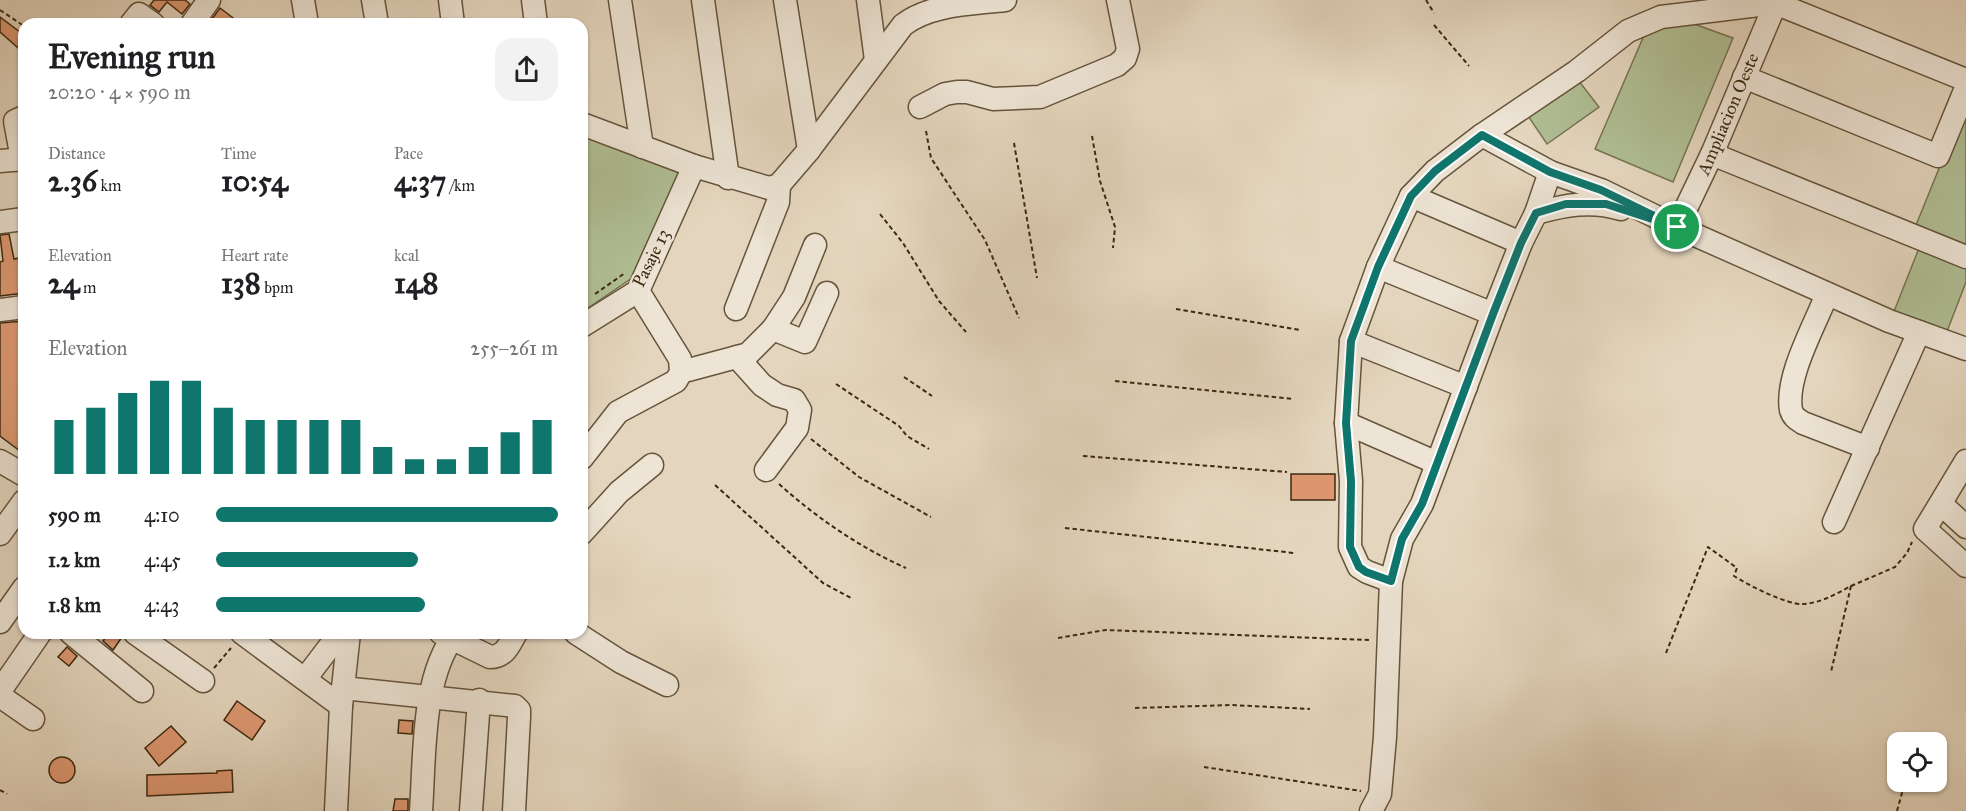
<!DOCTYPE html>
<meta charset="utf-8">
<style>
:root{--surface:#fff;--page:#f2f2f2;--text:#202124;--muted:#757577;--accent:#0f766e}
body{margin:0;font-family:"IM FELL Great Primer",serif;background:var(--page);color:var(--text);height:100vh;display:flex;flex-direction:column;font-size:22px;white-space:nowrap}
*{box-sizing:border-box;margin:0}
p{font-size:20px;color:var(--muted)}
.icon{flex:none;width:33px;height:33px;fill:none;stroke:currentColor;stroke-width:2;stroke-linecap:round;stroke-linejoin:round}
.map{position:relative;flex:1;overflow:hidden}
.details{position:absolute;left:18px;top:18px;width:570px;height:621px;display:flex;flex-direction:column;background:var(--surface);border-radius:18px;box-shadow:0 2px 4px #0004}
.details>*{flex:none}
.buttons{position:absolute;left:1887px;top:732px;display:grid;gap:12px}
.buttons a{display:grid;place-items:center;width:60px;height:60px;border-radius:12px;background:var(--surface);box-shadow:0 2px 4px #0004;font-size:30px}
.pin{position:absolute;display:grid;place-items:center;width:51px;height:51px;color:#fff;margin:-26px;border:3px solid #fff;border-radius:50%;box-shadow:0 2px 6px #0007}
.round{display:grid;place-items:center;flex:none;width:63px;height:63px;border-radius:18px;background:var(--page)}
.head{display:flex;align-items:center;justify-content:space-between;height:102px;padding:0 30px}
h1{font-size:33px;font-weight:700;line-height:45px}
.metrics{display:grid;grid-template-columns:repeat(3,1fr);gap:9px;height:102px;padding:6px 30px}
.metrics div{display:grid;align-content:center}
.metrics b{font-size:30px;font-weight:700}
.metrics small{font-size:16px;font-weight:400}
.metrics p{font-size:16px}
.chart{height:168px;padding:12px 30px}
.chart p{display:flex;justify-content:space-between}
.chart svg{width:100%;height:108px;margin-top:6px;stroke:var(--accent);stroke-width:6}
ul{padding:0 30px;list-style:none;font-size:20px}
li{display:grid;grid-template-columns:96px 72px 1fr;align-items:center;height:45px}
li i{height:15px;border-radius:8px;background:var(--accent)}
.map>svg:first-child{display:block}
.green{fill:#b0be94;stroke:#767452;stroke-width:1.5}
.building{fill:#de9871;stroke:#3c290f;stroke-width:1.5}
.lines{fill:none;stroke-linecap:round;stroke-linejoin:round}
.minor-casing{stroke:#66543b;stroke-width:25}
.path{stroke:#3c290f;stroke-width:2;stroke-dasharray:4.5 3;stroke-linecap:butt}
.minor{stroke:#ede4d5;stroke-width:22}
.route-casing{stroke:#fff;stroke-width:12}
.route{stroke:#0f766e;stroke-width:8}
.labels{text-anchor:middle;stroke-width:5;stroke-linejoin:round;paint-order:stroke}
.street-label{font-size:18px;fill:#3c290f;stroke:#ede4d5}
</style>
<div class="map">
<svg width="1966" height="811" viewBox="0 0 1966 811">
<rect width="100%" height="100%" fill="#e4d6be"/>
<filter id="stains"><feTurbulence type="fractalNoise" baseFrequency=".00333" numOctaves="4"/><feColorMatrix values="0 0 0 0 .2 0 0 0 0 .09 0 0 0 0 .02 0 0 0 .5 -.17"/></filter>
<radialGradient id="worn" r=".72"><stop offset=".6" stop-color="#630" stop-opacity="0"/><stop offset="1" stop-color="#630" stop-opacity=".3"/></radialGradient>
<!-- green -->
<g class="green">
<path d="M1655,10L1733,38L1673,182L1595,149Z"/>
<path d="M1575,76L1599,107L1547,144L1524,110Z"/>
<path d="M1966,102V252L1914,230Z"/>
<path d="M582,129L681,168L632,278L582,312Z"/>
<path d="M1921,243L1966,261V282L1946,334L1893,314Z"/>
</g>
<!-- building -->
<g class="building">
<path d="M154,0H185L190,4L182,14L167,2L159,12L150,5Z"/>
<path d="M220,8L241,24H220L212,19Z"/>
<path d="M0,17L24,35V53L0,32Z"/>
<path d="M9,234L14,259L24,257V293L0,296V262L3,261L0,235Z"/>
<path d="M24,321V454L0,436V323Z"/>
<rect x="1291" y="474" width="44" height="26"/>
<path d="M109,633H122V637L113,650L103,641Z"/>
<path d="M67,647L77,656L69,666L58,657Z"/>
<path d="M237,701L265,721L252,740L224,720Z"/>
<path d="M399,720L413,721L412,734L398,733Z"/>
<path d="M171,726L186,742L159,766L145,748Z"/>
<circle cx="62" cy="770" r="13"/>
<path d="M232,770L233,792L147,796V775L217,773V771Z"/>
<path d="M395,799H408V811H393Z"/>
</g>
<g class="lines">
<!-- minor casing -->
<g class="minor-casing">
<g id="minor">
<path d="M303,0L307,24"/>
<path d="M373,0L377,24"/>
<path d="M450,0L453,24"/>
<path d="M533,0L536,24"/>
<path d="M620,0L642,147"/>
<path d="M703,0L728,178"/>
<path d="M785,0L809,150"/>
<path d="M868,0L876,60"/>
<path d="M131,24L139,14L153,24"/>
<path d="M192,24L209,0"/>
<path d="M1744,77L1938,156L1966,88"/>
<path d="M920,107L945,94L957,92H967L993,99L1040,97L1117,65L1125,58L1128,49L1118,0"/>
<path d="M582,124L694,166L769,188L779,185L809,150L903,25C930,4 972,4 1005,0"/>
<path d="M1482,135L1550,172L1601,190L1677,227L1889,321L1966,349"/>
<path d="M1712,154L1966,257"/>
<path d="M22,159L15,121L24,117"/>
<path d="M0,161L24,159"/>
<path d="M1411,196L1521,243"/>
<path d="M1536,213C1565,205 1591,200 1621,209"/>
<path d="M0,222L24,219"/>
<path d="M1677,227L1712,154L1777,0"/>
<path d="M1378,267L1493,314"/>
<path d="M1827,294C1815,325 1785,377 1791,410C1793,417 1797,419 1803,423L1868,448"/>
<path d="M736,309L778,202L779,185"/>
<path d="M0,310L24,307"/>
<path d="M582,326L638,291L694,166"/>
<path d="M773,329L805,342L827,293"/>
<path d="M1351,341L1466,387"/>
<path d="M737,357L762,385L777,395L794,400L800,410L797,428L766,470"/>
<path d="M681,372L748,354L773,329L794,297L815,245"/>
<path d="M1346,423L1437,463"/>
<path d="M582,458L618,412L676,381L681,372L680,359L638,291"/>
<path d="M0,461L24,475"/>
<path d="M1966,461L1925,529L1966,566"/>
<path d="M1941,504L1966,527"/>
<path d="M1834,522L1919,332"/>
<path d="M582,533L619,492L652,465"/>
<path d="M0,534L24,501"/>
<path d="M1391,581L1367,572L1359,567L1350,547L1351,481L1346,423L1351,341L1378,267L1411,196L1435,171L1482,135L1577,71L1628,31L1661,17L1775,3L1966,80"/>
<path d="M0,622L24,588"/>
<path d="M71,633L142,691"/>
<path d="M135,633L203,681"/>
<path d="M242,633L341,706"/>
<path d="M441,633L490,657C505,657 509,645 516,633"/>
<path d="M576,633L621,662L667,685"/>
<path d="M305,679L340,633"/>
<path d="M343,688L515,706L519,710V717L514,811"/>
<path d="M0,691L40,633"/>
<path d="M0,696L33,719"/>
<path d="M336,811L341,706L349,633"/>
<path d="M421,811C425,757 421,677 456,633"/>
<path d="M471,811L479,700"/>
<path d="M1371,811L1380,794L1385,737L1391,581L1402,539L1422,504L1493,314L1521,243L1536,213L1550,172"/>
</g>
</g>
<!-- path -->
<g class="path">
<path d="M1426,0L1434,13"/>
<path d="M0,10L24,26"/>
<path d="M1434,25L1469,66"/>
<path d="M926,131L931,158L985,240L1019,318"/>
<path d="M1092,136L1100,181L1115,227L1113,248"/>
<path d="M1014,143L1037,278"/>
<path d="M880,214L903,243L939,301L966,332"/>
<path d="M595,294L625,273"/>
<path d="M1176,309L1300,330"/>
<path d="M904,377L932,396"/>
<path d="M1115,381L1293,399"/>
<path d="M836,384L899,426L907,436L929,449"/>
<path d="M811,439L859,477L931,517"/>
<path d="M1083,456L1287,472"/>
<path d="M779,484C817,518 859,547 906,568"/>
<path d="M715,485L823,583L851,598"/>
<path d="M1065,528L1294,553"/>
<path d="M1851,586L1895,567L1907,553L1912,542"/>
<path d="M1058,638L1106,630L1369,640"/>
<path d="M1666,653L1708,547L1737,568L1734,576C1748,585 1787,605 1803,604C1821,603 1836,594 1851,586L1831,672"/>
<path d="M214,668L231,648"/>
<path d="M1135,708L1231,705L1310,709"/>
<path d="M1204,767L1361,791"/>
<path d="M0,790L7,794"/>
<path d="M1897,811L1905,782"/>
</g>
<!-- minor -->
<use href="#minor" class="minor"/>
</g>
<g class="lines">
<!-- route casing -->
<g class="route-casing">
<path id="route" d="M1482,135L1550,172L1601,190L1677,227L1606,204H1566L1536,213L1521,243L1493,314L1422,504L1402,539L1391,581L1366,572L1359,567L1350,547L1351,481L1346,423L1351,341L1378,267L1411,196L1435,171Z"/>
</g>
<!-- route -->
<use href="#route" class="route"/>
</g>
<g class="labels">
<!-- street labels -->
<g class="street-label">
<text transform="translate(1728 114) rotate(-67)" y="6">Ampliacion Oeste</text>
<text transform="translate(651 258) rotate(-64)" y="6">Pasaje 13</text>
</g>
</g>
<rect width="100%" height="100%" filter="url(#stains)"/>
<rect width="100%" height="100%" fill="url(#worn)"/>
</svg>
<div class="buttons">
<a><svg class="icon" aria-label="locate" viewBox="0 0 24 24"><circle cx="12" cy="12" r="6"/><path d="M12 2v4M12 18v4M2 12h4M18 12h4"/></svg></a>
</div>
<div class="pin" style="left:1677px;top:227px;background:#1e9e55"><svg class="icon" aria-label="arrive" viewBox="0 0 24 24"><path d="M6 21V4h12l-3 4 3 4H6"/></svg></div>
<section class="details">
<div class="head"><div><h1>Evening run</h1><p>20:20 · 4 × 590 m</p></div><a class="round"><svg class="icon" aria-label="share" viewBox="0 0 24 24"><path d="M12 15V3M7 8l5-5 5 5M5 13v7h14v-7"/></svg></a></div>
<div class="metrics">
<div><p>Distance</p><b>2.36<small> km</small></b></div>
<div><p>Time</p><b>10:54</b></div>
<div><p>Pace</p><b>4:37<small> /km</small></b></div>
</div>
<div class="metrics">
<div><p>Elevation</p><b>24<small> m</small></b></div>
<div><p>Heart rate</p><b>138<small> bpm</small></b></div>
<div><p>kcal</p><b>148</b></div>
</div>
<div class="chart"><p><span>Elevation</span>255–261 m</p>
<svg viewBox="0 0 160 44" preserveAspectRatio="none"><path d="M5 44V22M15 44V17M25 44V11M35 44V6M45 44V6M55 44V17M65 44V22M75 44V22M85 44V22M95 44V22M105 44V33M115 44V38M125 44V38M135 44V33M145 44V27M155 44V22"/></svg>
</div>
<ul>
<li><b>590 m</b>4:10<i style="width:100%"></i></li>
<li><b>1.2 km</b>4:45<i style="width:59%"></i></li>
<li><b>1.8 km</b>4:43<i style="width:61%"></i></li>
</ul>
</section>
</div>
